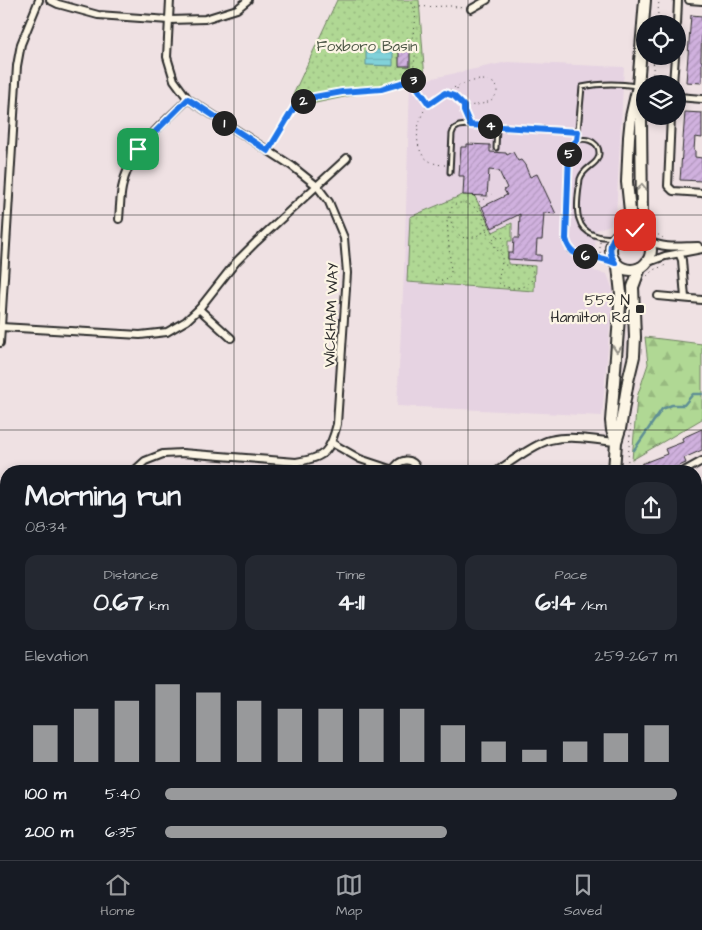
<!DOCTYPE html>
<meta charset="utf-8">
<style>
:root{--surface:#171b24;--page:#242831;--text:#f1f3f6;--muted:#9ea1a6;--line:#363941;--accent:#98999b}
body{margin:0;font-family:"Architects Daughter",sans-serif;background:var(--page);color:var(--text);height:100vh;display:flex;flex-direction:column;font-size:19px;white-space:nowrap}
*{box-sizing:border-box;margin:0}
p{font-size:16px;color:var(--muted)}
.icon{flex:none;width:28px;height:28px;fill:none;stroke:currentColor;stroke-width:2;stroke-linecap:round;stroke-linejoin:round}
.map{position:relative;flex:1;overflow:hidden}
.drawer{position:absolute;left:0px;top:465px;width:702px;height:395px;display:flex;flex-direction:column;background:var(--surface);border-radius:20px 20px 0 0;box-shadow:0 2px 8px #0003}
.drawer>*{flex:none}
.controls{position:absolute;left:636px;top:15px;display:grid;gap:10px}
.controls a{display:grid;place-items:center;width:50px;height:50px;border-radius:50%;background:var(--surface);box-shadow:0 2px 8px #0003;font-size:25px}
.pin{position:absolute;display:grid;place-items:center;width:42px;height:42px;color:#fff;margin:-21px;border-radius:10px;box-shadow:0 2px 8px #0006}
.km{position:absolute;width:25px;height:25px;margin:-12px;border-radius:50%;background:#222;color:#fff;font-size:14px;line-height:25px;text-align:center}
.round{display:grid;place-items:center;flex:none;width:52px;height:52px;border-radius:20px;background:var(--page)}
.summary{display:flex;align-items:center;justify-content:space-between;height:85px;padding:0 25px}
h1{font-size:28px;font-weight:800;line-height:38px}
.figures{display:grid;grid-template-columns:repeat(3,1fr);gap:8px;height:85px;padding:5px 25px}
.figures div{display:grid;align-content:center;border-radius:12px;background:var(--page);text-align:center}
.figures b{font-size:25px;font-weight:800}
.figures small{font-size:14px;font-weight:400}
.figures p{font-size:14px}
.chart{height:140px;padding:10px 25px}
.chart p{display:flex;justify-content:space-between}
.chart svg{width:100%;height:90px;margin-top:5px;stroke:var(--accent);stroke-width:6}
ul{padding:0 25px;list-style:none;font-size:16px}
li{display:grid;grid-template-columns:80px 60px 1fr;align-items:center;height:38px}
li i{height:12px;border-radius:6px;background:var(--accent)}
.dock{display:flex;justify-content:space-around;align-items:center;height:70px;border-top:1px solid var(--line);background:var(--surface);font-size:14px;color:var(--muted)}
.dock a{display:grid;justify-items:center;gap:2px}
.dock .active{color:var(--accent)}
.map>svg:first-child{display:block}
.built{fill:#e6d3e2}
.forest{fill:url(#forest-firs);stroke:#6e8260}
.park{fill:url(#park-dots);stroke:#6e8260}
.water{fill:url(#water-rules);stroke:#5f8f94}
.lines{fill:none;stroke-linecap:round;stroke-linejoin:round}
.stream{stroke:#5f8f94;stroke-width:2.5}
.building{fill:url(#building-hatch);stroke:#2b2b2b}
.lane-casing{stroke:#2b2b2b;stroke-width:7}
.street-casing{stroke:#2b2b2b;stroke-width:10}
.primary-casing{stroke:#2b2b2b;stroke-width:14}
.path{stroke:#2b2b2b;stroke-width:1;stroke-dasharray:1 4;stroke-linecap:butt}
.lane{stroke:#fcf5e5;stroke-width:3}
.street{stroke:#fcf5e5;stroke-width:6}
.primary{stroke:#fcf5e5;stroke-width:10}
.oneway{stroke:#949088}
.route-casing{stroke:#fff;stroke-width:10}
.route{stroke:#1a73e8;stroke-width:6}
.grid{fill:none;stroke:#2b2b2b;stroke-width:1;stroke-opacity:0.55}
.poi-dot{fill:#2b2b2b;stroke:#fcf5e5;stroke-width:2}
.labels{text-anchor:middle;stroke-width:4.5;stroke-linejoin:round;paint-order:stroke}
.park-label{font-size:15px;fill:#4c5645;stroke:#fcf5e5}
.poi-label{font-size:15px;fill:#2b2b2b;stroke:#fcf5e5;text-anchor:end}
.street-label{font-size:15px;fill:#2b2b2b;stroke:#fcf5e5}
</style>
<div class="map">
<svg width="702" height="860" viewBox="0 0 702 860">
<defs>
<pattern id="forest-firs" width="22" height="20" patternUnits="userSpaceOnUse" patternTransform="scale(1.25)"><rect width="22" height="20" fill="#b0d894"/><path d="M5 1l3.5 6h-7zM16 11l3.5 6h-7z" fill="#98ba80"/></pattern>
<pattern id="park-dots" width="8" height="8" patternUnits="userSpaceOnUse" patternTransform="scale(1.25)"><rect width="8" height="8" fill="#b0d894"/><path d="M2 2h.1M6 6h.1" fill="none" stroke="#98ba80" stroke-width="1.8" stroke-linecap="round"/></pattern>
<pattern id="water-rules" width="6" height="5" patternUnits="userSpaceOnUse" patternTransform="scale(1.25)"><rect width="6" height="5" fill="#81d2da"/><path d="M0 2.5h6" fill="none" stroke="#70b4bb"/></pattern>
<pattern id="building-hatch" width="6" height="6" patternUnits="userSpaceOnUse" patternTransform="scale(1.25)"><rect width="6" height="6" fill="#d0b1de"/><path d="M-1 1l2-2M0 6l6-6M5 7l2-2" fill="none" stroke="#b398bf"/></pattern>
</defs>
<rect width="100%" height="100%" fill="#efe1e3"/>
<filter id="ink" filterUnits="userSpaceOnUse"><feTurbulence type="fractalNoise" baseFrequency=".02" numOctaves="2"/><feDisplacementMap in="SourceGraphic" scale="10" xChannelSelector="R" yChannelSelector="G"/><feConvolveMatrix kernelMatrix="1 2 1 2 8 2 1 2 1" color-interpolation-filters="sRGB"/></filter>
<g filter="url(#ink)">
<!-- built -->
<path class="built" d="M507,62L624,67L616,216L610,225L596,230L594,271L607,274L613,290L602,416L397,406L404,271L410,83Z"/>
<!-- forest -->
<g class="forest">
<path d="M645,337L702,344V419L632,460L637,397L648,364Z"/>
<path d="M702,712V781L696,780V714Z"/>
</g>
<!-- park -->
<g class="park">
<path d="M337,0H419L425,80L306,105L293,95Z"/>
<path d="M472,191L493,232L512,223V241H508V264L535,266L534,291L407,282L410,217Z"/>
</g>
<!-- water -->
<path class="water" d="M366,50H393V66L366,65Z"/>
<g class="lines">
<!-- stream -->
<g class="stream">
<path d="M634,450L662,409L672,405H684L693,394H702"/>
<path d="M583,471L584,469L599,465"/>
<path d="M696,633L702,631"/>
<path d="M497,860L499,854"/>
</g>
</g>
<!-- building -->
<g class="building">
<path d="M691,15L702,16L701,61H702V83L686,82Z"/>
<rect x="399" y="50" width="11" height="16"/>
<path d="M685,112L702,113V138L695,137L694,150H695V157L702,158V181L680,180Z"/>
<path d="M467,144L490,145V152L506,153L507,155L513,152L518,161L521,160L525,165L530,177L537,174L556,214L544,213L542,240H537L536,255H541V261L508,259V253H513L514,238H519L520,214L492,228L482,207L507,195L504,190L507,188L499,171L489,170L487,196L463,195L464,176H459L461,147H467Z"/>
<path d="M702,429V450L684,458L686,463L667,471H644L641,464L667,454L665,449L683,442L682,438Z"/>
</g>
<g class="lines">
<!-- lane casing -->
<g class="lane-casing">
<g id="lane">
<path d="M577,141L582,87C600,83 618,83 637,86"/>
<path d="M496,148L497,127"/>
<path d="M450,172L452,134L454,129L459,126L467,125L578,132"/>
<path d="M615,237C601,239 583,235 579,219C575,208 579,190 580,179C584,166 598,166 599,154C600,140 581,135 573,144C571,146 570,150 569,152L566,239C570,260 587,255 603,259C607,260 611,262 615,263"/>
<path d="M0,661H6"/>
<path d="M696,689L701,693L702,699"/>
<path d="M335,854L336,860"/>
<path d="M695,860L702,851"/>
</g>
</g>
<!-- street casing -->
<g class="street-casing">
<g id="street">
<path d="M50,0L58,4L98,15L169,20L205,19L237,9L248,0"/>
<path d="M689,0L702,1"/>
<path d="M471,9L487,0"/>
<path d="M677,24L678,0"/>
<path d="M673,84L675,56"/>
<path d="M678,97L702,99"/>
<path d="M671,116L668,186L673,191L702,193"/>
<path d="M119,219C120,209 120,198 122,188C129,149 161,126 188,99"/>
<path d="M649,241C664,249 681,246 698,246"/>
<path d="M679,253L682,260L685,298"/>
<path d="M646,263L665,256L702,249"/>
<path d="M658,296L702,300"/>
<path d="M199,309L231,338"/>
<path d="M1,327L140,335L167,332L186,321L199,309L236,262L256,242L347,158"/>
<path d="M0,343L17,66L21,44L39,0"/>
<path d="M332,443L360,459L393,470"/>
<path d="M296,462L297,471"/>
<path d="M134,471L145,461L163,454L182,453L296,462C325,458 330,452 337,424L347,273L344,238L329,202L317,186L292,166L188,99L174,80L167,57L170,0"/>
<path d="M393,471C398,458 414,456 418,471"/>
<path d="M497,471C510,462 536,443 550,440C571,435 595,440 616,442"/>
<path d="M684,471L702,461"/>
<path d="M696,555L702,554"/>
<path d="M0,564L6,565"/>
</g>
</g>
<!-- primary casing -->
<g class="primary-casing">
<g id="primary">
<path d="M639,97L641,118L642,217L645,235"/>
<circle cx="631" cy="250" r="20"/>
<path d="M624,231L629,218L630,211L627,182L629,137L631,117L638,86L645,0"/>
<path d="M616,441L612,430L611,421L620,305L621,294L618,266"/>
<path d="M614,471L616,442L620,429L628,381L634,356L635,337L633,287L640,268"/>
<path d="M583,860V854"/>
<path d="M596,860V854"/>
</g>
</g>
<!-- path -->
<g class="path">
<path d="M415,7L451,6L463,8"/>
<path d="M657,24L659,0"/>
<path d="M413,80L429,104"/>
<path d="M652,84L654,56"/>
<path d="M457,88L458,98"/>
<path d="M445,93L454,96L464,106"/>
<path d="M272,145L295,106L309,98L342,92L381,89L412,80L417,42H411C415,26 419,14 410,0"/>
<path d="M445,165C433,165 422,159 419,147C415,134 419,117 427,106C437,94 478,72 493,83C497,85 497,88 497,93C491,105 477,105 464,106V111L467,118"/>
<path d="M474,196L493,232L498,236"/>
<path d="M479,202L492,194"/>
<path d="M487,230C480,234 473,239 465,238C455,236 447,218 451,209C453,205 456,203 461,203C465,202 468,204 472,206C483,211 484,221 487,232C490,239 496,250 502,255C503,266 498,273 499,283C513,295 543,284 530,266L502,265"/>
<path d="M654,232L663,238"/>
<path d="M493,239L498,236L504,238L505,244L500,252"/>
<path d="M600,253V242"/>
<path d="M647,276L653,270L666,265V264"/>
<path d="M436,280H446L450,277L451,272L447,221L449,216"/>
<path d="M627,471L631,422"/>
</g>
<!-- lane -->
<use href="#lane" class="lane"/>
<!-- street -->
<use href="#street" class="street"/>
<!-- primary -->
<use href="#primary" class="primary"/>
</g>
<!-- one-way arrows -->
<defs><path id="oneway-chevron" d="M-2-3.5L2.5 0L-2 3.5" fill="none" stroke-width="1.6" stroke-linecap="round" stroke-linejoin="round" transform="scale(1.25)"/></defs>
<g class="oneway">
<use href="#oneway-chevron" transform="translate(642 187) rotate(-92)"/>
<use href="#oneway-chevron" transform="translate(617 349) rotate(95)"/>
</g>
</g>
<g class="lines" filter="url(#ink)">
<!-- route casing -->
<g class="route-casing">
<path id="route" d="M138,149L188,99L268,151L295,106L309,98L342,92L381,89L412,80L429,104L445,93L454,96L464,106V111L470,125L578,132L577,140L572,145L569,152L566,239C570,257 583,256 599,258C605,259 610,261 615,263C604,246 614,228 635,230"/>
</g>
<!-- route -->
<use href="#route" class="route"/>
</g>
<!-- grid -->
<path class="grid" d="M234,0V471M468,0V471M0,215H702M0,430H702M0,645H6M696,645H702M234,854V860M468,854V860"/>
<!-- markers -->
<rect class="poi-dot" x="635" y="304" width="10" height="10" rx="2.5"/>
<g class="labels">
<!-- park labels -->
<g class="park-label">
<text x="367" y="51">Foxboro Basin</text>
</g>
<!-- poi labels -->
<g class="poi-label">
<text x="630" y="305">559 N<tspan x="630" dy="17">Hamilton Rd</tspan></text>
</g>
<!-- street labels -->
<g class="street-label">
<text transform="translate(331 315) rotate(-88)" y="5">WICKHAM WAY</text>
</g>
</g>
</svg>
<div class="controls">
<a><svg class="icon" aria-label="locate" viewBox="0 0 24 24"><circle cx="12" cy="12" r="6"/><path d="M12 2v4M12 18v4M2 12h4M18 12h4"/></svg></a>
<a><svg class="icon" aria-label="layers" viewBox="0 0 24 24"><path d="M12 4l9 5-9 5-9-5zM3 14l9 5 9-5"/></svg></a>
</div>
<div class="pin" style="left:138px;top:149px;background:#1e9e55"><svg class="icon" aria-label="arrive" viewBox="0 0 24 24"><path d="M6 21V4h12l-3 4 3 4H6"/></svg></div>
<div class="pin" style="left:635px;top:230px;background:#d93025"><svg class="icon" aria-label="check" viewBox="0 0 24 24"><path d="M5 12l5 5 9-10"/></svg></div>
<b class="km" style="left:224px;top:123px">1</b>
<b class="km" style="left:303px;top:101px">2</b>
<b class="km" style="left:413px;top:80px">3</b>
<b class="km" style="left:490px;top:126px">4</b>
<b class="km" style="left:569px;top:154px">5</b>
<b class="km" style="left:585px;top:256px">6</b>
<section class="drawer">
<div class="summary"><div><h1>Morning run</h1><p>08:34</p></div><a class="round"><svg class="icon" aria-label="share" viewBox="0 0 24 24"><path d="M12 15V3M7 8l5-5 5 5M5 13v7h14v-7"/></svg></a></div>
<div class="figures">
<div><p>Distance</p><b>0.67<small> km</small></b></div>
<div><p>Time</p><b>4:11</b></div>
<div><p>Pace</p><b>6:14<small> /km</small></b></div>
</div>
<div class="chart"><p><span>Elevation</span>259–267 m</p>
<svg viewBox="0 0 160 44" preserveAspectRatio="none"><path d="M5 44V26M15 44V18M25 44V14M35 44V6M45 44V10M55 44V14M65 44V18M75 44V18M85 44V18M95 44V18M105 44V26M115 44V34M125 44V38M135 44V34M145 44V30M155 44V26"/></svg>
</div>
<ul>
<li><b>100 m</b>5:40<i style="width:100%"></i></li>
<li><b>200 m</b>6:35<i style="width:55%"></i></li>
</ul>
</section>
</div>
<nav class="dock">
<a class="active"><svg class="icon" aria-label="home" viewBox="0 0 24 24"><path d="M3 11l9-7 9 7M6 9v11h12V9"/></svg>Home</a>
<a><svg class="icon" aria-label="map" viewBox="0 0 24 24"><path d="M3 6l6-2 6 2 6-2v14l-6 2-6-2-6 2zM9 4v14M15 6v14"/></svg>Map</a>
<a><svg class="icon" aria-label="saved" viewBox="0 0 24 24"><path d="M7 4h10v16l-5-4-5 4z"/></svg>Saved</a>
</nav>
